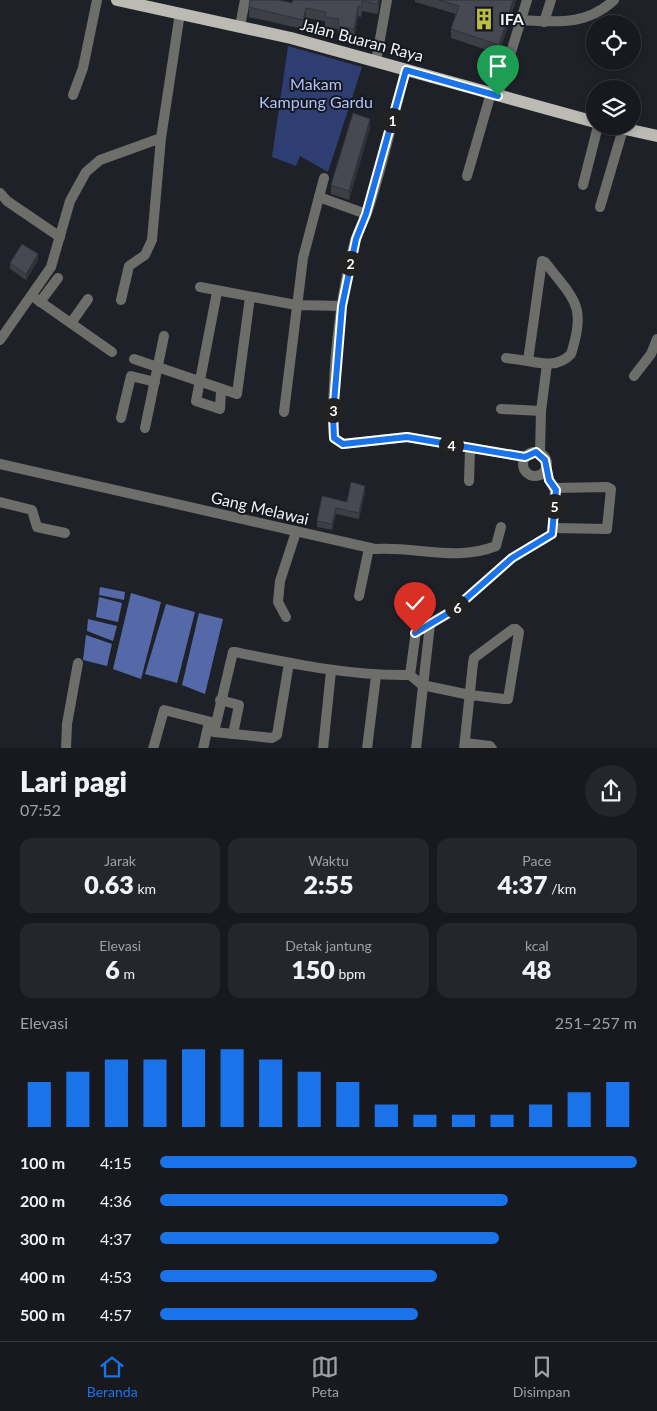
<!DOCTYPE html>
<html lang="id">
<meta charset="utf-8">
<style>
:root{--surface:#17191e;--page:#24262b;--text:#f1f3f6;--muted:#9ea0a4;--line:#36383c;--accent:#1a73e8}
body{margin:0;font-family:Lato,sans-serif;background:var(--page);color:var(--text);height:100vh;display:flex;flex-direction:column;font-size:19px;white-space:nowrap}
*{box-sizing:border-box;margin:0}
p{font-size:16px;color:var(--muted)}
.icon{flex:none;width:28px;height:28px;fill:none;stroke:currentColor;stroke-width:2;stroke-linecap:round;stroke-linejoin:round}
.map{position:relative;height:748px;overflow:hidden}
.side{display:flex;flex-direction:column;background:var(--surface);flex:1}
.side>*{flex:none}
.controls{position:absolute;left:586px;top:15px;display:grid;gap:10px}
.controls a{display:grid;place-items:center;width:55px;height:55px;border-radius:50%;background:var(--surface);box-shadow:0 2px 8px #0003,0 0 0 1px var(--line);font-size:25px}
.pin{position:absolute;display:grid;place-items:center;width:42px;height:42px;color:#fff;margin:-51px -21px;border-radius:50% 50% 50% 0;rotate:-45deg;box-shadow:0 0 5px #0007}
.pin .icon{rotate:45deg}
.km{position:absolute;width:25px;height:25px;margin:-12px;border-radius:50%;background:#222;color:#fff;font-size:14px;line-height:25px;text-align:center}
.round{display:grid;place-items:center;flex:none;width:52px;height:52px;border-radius:26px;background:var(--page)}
.head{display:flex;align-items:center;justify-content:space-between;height:85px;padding:0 20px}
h1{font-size:28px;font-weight:800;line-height:38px}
.figures{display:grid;grid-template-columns:repeat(3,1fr);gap:8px;height:85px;padding:5px 20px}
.figures div{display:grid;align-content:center;border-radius:12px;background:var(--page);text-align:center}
.figures b{font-size:25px;font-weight:800}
.figures small{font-size:14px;font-weight:400}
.figures p{font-size:14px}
.chart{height:140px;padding:10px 20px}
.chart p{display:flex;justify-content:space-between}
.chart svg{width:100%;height:90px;margin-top:5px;stroke:var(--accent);stroke-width:6}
ul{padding:0 20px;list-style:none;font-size:16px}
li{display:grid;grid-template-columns:80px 60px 1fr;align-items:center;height:38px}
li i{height:12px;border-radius:6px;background:var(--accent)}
.tab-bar{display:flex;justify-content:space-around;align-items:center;height:70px;border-top:1px solid var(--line);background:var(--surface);font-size:14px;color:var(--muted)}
.tab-bar a{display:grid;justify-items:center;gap:2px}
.tab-bar .current{color:var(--accent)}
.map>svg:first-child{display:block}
.green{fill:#2f3e72}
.water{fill:#5569a8}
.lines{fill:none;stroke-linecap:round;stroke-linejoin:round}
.minor{stroke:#6d6e6a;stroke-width:10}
.major{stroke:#bbbbb3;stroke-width:12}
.wall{fill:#3c3f46}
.shaded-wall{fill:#313339}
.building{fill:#464951;stroke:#313339}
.route-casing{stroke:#fff;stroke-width:10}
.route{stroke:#1a73e8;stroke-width:6}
.labels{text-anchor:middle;stroke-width:4;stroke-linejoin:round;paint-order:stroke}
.poi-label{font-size:16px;font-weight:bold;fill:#f1f3f8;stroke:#15181f;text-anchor:start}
.street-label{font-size:16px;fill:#f1f3f8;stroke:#15181f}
.park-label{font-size:16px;fill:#aec1f7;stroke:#15181f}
</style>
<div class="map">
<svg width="657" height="749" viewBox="0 0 657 749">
<rect width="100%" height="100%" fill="#1f2128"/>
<!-- green -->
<path class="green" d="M288,46L362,67L328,172L300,156L296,166L272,157Z"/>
<!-- water -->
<g class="water">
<path d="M100,587L125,592L124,600L99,595Z"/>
<path d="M131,593L161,602L141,679L113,669Z"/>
<path d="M99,597L122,603L118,622L96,617Z"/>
<path d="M166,604L195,612L177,683L145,674Z"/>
<path d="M199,613L223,619L205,694L182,685Z"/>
<path d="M88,619L117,626L113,641L87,631Z"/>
<path d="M86,635L112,644L107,666L83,660Z"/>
</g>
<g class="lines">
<!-- minor -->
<g class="minor">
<path d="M520,20C556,22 586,26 614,0"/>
<path d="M544,22L551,0"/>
<path d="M240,26L245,0"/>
<path d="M376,61L387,0"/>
<path d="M406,69C393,117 383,166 367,213C363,223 358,231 355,241C339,299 331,378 334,438L343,444L407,437L525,457"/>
<path d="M73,95L83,68L97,0"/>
<path d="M498,95L527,0"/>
<path d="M467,176L491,93"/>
<path d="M583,185L598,126"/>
<path d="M0,193L7,201L60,237"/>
<path d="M319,197L366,214"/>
<path d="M600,207L623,129"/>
<path d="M542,261L545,262C574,300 587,305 571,354C559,367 543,364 528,361Z"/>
<path d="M200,287L296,305L342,306"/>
<path d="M217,292L196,401L220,409L221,390"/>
<path d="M32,296L112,352"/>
<path d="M121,300L129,266L145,255L152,240L161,138"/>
<path d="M40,302L58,278"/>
<path d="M71,323L88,299"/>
<path d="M0,340L51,267L70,201L86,172L100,160L161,138L180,13"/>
<path d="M506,358L528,361"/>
<path d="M134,359L237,394L250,297"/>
<path d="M634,376L651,354L657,339"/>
<path d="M501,409L541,411"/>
<path d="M284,412L303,258L324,178"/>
<path d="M121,418L131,376L155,382"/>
<path d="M145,428L164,336"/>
<circle cx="535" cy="464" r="12"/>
<path d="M540,453L541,411L547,364"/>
<path d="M0,464L375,549C416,546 456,562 496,546L501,527"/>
<path d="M469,481L470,449"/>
<path d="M0,502L32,510L37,527L65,533"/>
<path d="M553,528L607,529L611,489L607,487L554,488"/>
<path d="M359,596L369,548"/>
<path d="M286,617L278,602L280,581L296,532"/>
<path d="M289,663L277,735L272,738L214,732L233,652H235C294,664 350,676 410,675L422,685L470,695L504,699H508L519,632L516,629H513L474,658L473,663L464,749"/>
<path d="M410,675L416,631L452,611L512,558L552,534L555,490L549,480L546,467"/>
<path d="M220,700L239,705L233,734"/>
<path d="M465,743L490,746L492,749"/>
<path d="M66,749L67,724L78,663"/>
<path d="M153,749L164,710L215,723"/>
<path d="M203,749L209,722"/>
<path d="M323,749L331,671"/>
<path d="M367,749L376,676"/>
<path d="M416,749L430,624"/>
</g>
<!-- major -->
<g class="major">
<path d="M117,0L291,38L595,122"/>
<path d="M612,126L657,136"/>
</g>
</g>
<!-- wall -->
<g class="wall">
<path d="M380,0L378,14L362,11L361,17L358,16L354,38L338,35V29L325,27V21L306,18L303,29L249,17V7L292,3Z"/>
<path d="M415,0H516L499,54L451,38V29L456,14L415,2Z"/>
<path d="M370,128L349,200L331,194V185Z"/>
<path d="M38,260L26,280L10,269V263Z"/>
<path d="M365,492L359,519L336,514L332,530L317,527V521L322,496L347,502Z"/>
</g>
<!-- shaded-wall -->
<g class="shaded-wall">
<path d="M378,0H380L378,14Z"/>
<path d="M513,0H516L499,54V45Z"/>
<path d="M358,6V16L354,38V29Z"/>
<path d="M306,8V18L303,29V20Z"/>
<path d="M370,119V128L349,200V191Z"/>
<path d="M38,254V260L26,280V274Z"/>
<path d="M365,486V492L359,519V513Z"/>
<path d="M336,508V514L332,530V524Z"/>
</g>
<!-- building -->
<g class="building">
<path d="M250,0H278L292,3L293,0H378V4L362,1L361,7L358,6L354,29L338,26L339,19L325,17L326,12L306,8L303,20L249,7Z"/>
<path d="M439,0H513L499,45L451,29L459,6Z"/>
<path d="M353,113L370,119L349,191L331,185Z"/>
<path d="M22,244L38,254L26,274L10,263Z"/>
<path d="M351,482L365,486L359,513L336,508L332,524L317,521L322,496L347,502Z"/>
</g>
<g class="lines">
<!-- route casing -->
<g class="route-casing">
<path id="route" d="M415,633L452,611L512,558L552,534L556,490L549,480L545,460L536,452L525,457L407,437L343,444L334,438L333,415L342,306L356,239L366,214L406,70L498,96"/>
</g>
<!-- route -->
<use href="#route" class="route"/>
</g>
<!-- icons -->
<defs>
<g id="building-bare" transform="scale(1.725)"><path d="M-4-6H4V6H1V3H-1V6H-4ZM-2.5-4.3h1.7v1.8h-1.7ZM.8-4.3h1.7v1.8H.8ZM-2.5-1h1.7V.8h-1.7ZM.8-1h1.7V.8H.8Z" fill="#bcbf43" stroke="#15181f" stroke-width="2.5" paint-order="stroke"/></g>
</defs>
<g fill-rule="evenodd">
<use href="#building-bare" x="484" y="19"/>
</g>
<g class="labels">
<!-- poi labels -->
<g class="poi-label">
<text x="500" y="25">IFA</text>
</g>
<!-- street labels -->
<g class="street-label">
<text transform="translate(362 40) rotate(15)" y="6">Jalan Buaran Raya</text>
<text transform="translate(260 508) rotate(13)" y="6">Gang Melawai</text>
</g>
<!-- park labels -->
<g class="park-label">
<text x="316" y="90">Makam<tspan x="316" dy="18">Kampung Gardu</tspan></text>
</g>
</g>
</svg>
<div class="controls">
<a><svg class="icon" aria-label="locate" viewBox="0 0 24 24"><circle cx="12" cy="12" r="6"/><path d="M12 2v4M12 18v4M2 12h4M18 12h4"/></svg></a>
<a><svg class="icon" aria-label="layers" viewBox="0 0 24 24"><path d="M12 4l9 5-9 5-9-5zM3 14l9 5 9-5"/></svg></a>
</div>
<div class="pin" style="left:498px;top:96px;background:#1e9e55"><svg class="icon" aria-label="arrive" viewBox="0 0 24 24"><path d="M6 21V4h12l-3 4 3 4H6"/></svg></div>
<div class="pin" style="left:415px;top:633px;background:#d93025"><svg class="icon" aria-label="check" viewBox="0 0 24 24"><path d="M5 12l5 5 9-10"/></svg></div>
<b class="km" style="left:392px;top:120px">1</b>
<b class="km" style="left:350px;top:263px">2</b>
<b class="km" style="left:333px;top:410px">3</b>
<b class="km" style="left:451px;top:445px">4</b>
<b class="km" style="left:554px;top:506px">5</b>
<b class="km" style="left:457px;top:607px">6</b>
</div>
<section class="side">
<div class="head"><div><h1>Lari pagi</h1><p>07:52</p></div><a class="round"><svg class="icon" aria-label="share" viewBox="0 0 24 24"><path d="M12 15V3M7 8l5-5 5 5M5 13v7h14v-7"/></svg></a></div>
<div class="figures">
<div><p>Jarak</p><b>0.63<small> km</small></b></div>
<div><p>Waktu</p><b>2:55</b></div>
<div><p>Pace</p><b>4:37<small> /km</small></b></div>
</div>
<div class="figures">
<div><p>Elevasi</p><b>6<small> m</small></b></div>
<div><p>Detak jantung</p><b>150<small> bpm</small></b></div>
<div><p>kcal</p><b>48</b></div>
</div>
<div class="chart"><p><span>Elevasi</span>251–257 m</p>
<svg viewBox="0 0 160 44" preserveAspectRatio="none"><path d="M5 44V22M15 44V17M25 44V11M35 44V11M45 44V6M55 44V6M65 44V11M75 44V17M85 44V22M95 44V33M105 44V38M115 44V38M125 44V38M135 44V33M145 44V27M155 44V22"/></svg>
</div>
<ul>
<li><b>100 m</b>4:15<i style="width:100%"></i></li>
<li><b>200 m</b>4:36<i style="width:73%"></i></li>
<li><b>300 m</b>4:37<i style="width:71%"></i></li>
<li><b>400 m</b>4:53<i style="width:58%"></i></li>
<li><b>500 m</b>4:57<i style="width:54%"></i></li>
</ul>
</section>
<nav class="tab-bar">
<a class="current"><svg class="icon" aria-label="home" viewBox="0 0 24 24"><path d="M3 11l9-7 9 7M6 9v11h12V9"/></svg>Beranda</a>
<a><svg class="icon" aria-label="map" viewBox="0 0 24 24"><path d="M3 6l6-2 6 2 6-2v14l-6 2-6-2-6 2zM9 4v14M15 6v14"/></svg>Peta</a>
<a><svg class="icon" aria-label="saved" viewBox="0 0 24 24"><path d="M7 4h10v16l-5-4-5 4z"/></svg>Disimpan</a>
</nav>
